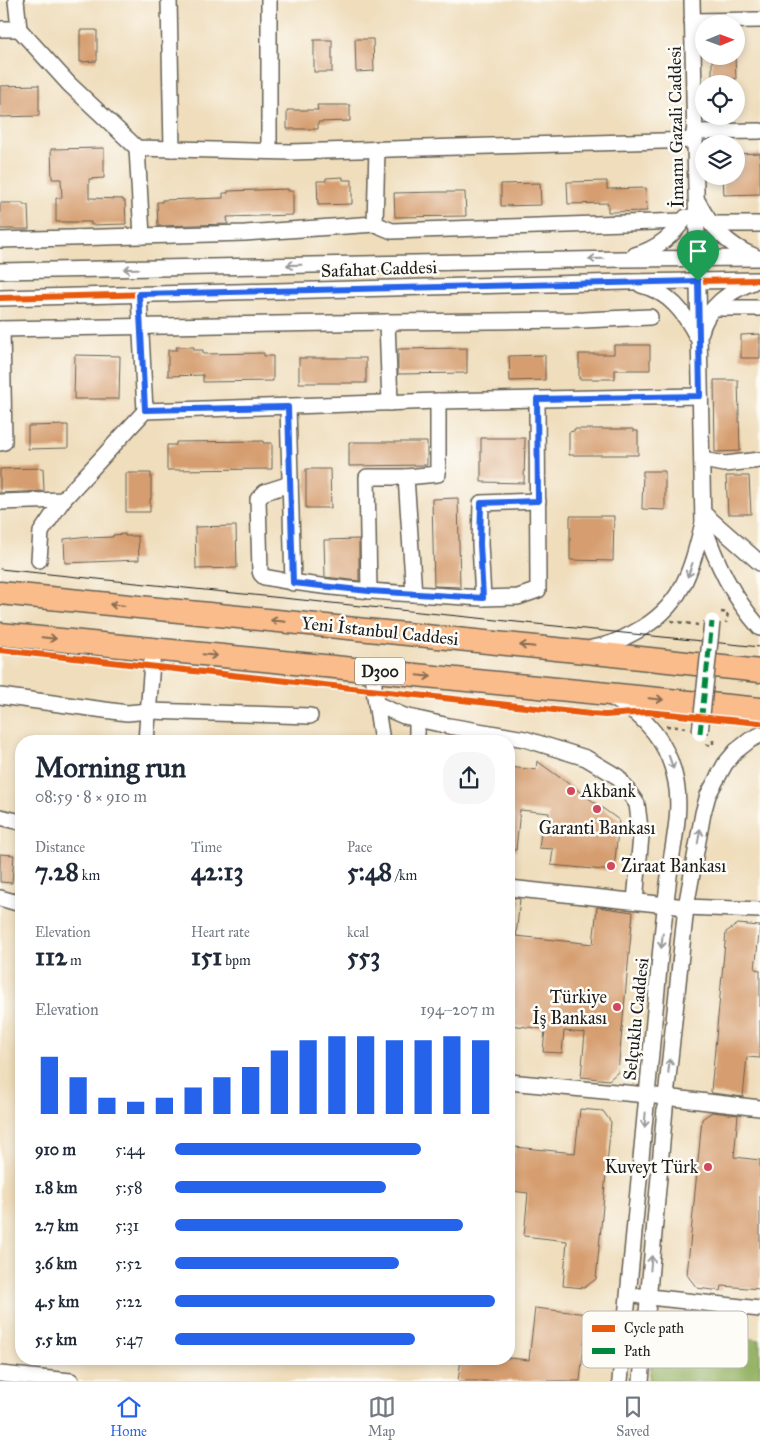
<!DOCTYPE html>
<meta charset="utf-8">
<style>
:root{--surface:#fff;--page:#f6f6f7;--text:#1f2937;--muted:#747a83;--line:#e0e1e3;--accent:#2563eb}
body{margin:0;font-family:"IM FELL Great Primer",serif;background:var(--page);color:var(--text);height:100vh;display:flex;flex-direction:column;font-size:19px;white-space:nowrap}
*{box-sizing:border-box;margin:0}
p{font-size:16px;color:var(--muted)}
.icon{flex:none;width:28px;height:28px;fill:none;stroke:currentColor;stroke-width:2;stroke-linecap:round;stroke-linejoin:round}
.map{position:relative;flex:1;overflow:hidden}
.side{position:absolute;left:15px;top:735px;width:500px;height:630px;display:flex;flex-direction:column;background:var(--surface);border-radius:20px;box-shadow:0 2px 8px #0003}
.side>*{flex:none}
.needle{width:32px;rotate:89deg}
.buttons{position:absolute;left:695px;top:15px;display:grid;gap:10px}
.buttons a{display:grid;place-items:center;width:50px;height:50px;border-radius:50%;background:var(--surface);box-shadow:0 2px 8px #0003;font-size:25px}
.pin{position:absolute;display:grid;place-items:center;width:42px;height:42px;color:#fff;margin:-51px -21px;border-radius:50% 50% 50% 0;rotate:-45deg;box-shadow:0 0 5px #0007}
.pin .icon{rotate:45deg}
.round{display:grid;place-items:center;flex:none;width:52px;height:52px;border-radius:20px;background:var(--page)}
.overview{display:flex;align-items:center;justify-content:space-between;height:85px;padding:0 20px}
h1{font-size:28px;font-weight:700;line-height:38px}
.figures{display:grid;grid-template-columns:repeat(3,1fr);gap:8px;height:85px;padding:5px 20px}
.figures div{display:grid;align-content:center}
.figures b{font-size:25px;font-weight:700}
.figures small{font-size:14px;font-weight:400}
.figures p{font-size:14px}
.chart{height:140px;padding:10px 20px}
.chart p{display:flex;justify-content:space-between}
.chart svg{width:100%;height:90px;margin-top:5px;stroke:var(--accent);stroke-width:6}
ul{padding:0 20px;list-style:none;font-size:16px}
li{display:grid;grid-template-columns:80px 60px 1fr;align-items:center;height:38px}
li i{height:12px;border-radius:6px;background:var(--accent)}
.tab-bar{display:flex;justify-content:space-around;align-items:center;height:70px;border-top:1px solid var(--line);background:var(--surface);font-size:14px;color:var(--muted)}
.tab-bar a{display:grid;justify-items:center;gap:2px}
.tab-bar .selected{color:var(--accent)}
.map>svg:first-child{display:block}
.forest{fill:#96b366;stroke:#596841}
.building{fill:#d69e70}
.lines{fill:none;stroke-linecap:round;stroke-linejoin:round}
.minor-casing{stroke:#666054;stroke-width:18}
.highway-casing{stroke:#666054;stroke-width:25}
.path{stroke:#666054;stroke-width:2.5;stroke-dasharray:4 4;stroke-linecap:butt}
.minor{stroke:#fff;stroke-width:15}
.highway{stroke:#f9bc8a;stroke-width:22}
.tram{stroke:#1c1c1c;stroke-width:1}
.minor-bridge-casing{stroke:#666054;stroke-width:18;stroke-linecap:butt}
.minor-bridge{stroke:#fff;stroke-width:15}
.quiet{stroke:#00873e;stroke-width:5;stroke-dasharray:10 5;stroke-linecap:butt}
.cycleway-casing{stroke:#fdfcf7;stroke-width:9}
.cycleway{stroke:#e8590c;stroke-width:6}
.oneway{stroke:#999}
.oneway2{stroke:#8a6c53}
.route-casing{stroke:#fff;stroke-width:10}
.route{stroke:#2563eb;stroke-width:6}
.poi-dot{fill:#d1495b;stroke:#fdfcf7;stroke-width:2}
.labels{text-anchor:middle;stroke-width:5;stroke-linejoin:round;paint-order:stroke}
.shield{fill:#fdfcf7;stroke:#605f5e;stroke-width:1}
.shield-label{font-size:16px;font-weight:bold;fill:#1c1c1c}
.street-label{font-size:18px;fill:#1c1c1c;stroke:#fdfcf7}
.poi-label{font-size:18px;fill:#1c1c1c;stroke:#fdfcf7;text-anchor:start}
.key{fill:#fdfcf7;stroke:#bab9b5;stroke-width:1}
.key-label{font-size:14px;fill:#1c1c1c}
</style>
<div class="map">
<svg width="760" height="1381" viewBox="0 0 760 1381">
<rect width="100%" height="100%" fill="#fdfcf7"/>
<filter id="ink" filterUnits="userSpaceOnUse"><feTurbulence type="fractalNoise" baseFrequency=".02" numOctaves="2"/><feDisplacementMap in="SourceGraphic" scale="10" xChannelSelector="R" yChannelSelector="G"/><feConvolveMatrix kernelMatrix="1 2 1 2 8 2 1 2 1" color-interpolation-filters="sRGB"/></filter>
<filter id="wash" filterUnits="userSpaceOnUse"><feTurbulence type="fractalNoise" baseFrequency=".0096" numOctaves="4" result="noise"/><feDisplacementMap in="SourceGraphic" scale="20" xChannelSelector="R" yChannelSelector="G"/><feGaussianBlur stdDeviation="1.12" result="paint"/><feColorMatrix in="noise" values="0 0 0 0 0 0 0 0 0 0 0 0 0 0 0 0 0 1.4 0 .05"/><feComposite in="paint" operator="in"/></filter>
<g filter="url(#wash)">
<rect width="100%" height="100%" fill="#efddbb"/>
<!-- forest -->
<path class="forest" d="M656,1329L760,1340V1381H649Z"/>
<g id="blocks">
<!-- building -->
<g class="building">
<path d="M80,30H97V61L80,62Z"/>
<path d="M355,39H373L374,71L356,72Z"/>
<rect x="314" y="40" width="18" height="32"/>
<path d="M712,56H735L736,79H712Z"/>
<path d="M39,85V116L0,117V86Z"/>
<path d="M317,105H350V121L318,122V129H287V110H318Z"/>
<path d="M104,148V178L89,179V198L123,199V201H125L126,224L91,225V222H56V198H62L61,179H52L51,149Z"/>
<path d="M760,153V194L724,195L723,176H736V154Z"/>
<path d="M343,177V180H352V204L318,205L317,181H326V178Z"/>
<path d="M607,181V189L646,188L647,211L608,212V203L568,204L567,182Z"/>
<path d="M540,183L541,205L501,206V184Z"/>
<path d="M288,189V191H293V215L227,217L228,224L158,226L157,202H162V200L223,198V193H228V191Z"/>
<path d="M439,192H465L466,216L395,217L394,193Z"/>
<path d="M0,203H23V205H28L29,229H0Z"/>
<path d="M760,334V358H741V335Z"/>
<path d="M614,345H650V370H615V379H579V354H614Z"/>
<path d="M176,347H194V350H203V354L264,353V356H273V381L203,382V375L168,376V350H177Z"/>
<path d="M467,348V373L398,374V349Z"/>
<path d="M75,355L120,356L119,399H74Z"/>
<path d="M545,355V380L510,381L509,356Z"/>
<rect x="299" y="358" width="67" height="25"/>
<path d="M714,380H738L740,451L715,452Z"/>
<path d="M68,425V448L28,449V426Z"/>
<path d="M574,429H633V431H638V455H569V432L574,431Z"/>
<path d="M481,438H525L524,483L481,482Z"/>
<path d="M263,441V443H272V469L167,470V445H176V442Z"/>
<path d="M349,442H427V465L349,466Z"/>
<path d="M43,468L44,491L0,493V469Z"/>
<path d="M306,469H330L331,508H306Z"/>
<path d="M643,471H665V510L642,509Z"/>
<path d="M126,473H151V499H150V512H126Z"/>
<path d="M726,476H749L751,514H728Z"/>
<path d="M458,498L460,587L434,586L432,499Z"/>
<path d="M570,516H614L613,561L570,560Z"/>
<path d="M236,526L237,568L196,569L195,527Z"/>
<path d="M125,534V536H138L139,560L65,563L64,539L88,536V538L113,537V535Z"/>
<path d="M359,539V581L325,577L324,540Z"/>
<path d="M537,761L619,820L614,871L551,865L553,849L539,848L541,832L547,833L549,813L520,810L516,850H509V767L536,770Z"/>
<path d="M0,854L14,855L12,883L0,882Z"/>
<path d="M509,897L520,899L516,936L593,944L597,907L633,912L618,1072L609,1080L581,1077L585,1033L564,1031L562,1053L543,1052L545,1029L509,1025Z"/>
<path d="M738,924L760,926L755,969L760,970V1058L747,1057L743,1097L712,1093L711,1091L726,932Z"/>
<path d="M580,1109L603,1111L611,1122L596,1279L584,1288L563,1286L567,1241L524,1236L528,1193L511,1191L515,1147L575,1153Z"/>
<path d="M712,1112L738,1115L734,1157L760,1160V1289L722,1286L721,1291L697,1288L687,1275L702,1119Z"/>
<path d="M535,1308L587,1314L580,1381H458L461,1359L509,1358L529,1360Z"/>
</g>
</g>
</g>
<g filter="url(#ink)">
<use href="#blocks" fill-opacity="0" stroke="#666054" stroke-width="1"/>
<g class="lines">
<!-- minor casing -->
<g class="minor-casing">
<g id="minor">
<path d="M16,0L19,29L69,84L137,148L290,152L695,140"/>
<path d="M169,0L172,149"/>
<path d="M269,0V151"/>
<path d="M692,21L760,20"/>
<path d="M0,29H19"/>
<path d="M694,132L760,131"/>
<path d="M137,148L142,236"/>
<path d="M698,202C710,226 729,246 754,256"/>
<path d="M375,224L377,149"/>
<path d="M711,224H760"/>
<path d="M0,240L245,233L375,224L392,231L683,221"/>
<path d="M635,255C657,249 673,236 686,217"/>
<path d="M0,271L622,259L760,258"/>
<path d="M641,285C669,292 685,313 697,337"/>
<path d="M139,295L145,411"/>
<path d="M0,298L626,282L760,280"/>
<path d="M714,308H760"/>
<path d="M387,322L390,403"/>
<path d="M0,329L387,322L584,320L650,317"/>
<path d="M701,332C707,307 730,291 753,282"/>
<path d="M438,401V474L406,477L414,594L483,598L518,597L538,590L537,399"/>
<path d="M288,407L293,583"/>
<path d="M0,443L4,442L2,329"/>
<path d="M702,460L725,464L760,460"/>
<path d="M290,484L265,492L258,499L260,571L261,574L264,577C314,587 364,591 414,594"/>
<path d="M0,502L63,500L145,411L438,401L700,396"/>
<path d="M703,513L760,563"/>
<path d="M703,523C716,563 732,596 760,628"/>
<path d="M39,560L41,532L63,500"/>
<path d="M369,591L367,477H406"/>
<path d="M483,598L480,544L481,503L538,501"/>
<path d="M592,648C607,646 621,640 635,632C682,608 691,571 703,523L692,0"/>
<path d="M374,671V690L382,741"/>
<path d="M0,696L127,713L149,711L310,716"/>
<path d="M612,698C646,715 669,744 676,782C681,808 675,835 671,861C667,890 664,918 661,947C647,1092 634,1236 620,1381"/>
<path d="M376,704L404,716L449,726L525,739L586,758L618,777L637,804L641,836L635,901"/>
<path d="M146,741L153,649"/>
<path d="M417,741V719"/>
<path d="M0,817L21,822"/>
<path d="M509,888L686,907L760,910"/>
<path d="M0,898L21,904"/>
<path d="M509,1082L647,1095L760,1108"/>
<path d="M640,1296L760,1309"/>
<path d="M0,1374L71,1381"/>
<path d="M641,1381L666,1097L686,907L703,813L708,795L725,764L736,751L750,740L760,735"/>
</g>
</g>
<!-- highway casing -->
<g class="highway-casing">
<g id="highway">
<path d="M0,593L576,651L760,671"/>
<path d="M0,634L760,709"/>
</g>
</g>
<!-- path -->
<g class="path">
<path d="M721,612L728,613L726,623"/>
<path d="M671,621L698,625"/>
<path d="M666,726L688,728"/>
<path d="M706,745H713V737"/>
</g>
<!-- minor -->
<use href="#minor" class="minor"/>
<!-- highway -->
<use href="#highway" class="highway"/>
<!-- tram -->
<path class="tram" d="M0,569L760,647"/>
<!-- minor-bridge casing -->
<g class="minor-bridge-casing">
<path id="minor-bridge" d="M700,733L712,622"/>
</g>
<!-- minor-bridge -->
<use href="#minor-bridge" class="minor-bridge"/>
<!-- quiet -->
<path class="quiet" d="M700,733L712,622"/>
<!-- cycleway casing -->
<g class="cycleway-casing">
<g id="cycleway">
<path d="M0,298L626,282L760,280"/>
<path d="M0,650L591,714L605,715L648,712L760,723"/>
</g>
</g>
<!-- cycleway -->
<use href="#cycleway" class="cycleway"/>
</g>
<!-- one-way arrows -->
<defs><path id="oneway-shaft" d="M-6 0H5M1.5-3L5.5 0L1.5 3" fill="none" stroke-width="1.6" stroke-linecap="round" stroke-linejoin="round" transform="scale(1.25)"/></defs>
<g class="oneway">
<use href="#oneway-shaft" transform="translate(596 259) rotate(179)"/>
<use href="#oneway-shaft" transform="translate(294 265) rotate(179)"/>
<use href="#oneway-shaft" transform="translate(131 269) rotate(179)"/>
<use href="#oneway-shaft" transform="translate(690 570) rotate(110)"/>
<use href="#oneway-shaft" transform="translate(671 762) rotate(71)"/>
<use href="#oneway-shaft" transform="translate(699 836) rotate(-80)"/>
<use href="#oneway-shaft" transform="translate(662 941) rotate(96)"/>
<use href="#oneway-shaft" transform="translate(669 1066) rotate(-84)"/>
<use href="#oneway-shaft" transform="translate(645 1120) rotate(95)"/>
<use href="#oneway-shaft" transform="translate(651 1263) rotate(-85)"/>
</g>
<g class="oneway2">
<use href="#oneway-shaft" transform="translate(117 605) rotate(-174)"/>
<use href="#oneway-shaft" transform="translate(278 621) rotate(-174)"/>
<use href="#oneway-shaft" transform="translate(49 638) rotate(6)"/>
<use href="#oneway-shaft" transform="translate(527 646) rotate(-174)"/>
<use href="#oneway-shaft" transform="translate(210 655) rotate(6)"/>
<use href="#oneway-shaft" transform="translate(424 676) rotate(6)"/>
<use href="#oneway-shaft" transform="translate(656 699) rotate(6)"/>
</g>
</g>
<g class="lines" filter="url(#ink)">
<!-- route casing -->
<g class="route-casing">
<path id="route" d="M698,281L700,396L537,399L538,501L481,503L480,544L483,598L369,591L293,583L288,407L145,410L139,294Z"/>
</g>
<!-- route -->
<use href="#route" class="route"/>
</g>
<!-- markers -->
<g class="poi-dot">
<circle cx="571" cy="791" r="5"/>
<circle cx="597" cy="809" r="5"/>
<circle cx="611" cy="866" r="5"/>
<circle cx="617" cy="1007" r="5"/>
<circle cx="708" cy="1167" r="5"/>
</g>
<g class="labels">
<!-- shield labels -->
<rect class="shield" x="355" y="657.5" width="50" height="27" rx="4"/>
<g class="shield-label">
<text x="380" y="677">D300</text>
</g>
<!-- street labels -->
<g class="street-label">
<text transform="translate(676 127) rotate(-91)" y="6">İmamı Gazali Caddesi</text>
<text transform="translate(379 269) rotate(-2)" y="6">Safahat Caddesi</text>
<text transform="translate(380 631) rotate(6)" y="6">Yeni İstanbul Caddesi</text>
<text transform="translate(636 1019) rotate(-84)" y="6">Selçuklu Caddesi</text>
</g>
<!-- poi labels -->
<g class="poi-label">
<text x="581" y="797">Akbank</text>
<text x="597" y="834" text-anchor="middle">Garanti Bankası</text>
<text x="621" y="872">Ziraat Bankası</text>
<text x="607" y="1003" text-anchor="end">Türkiye<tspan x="607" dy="21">İş Bankası</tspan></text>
<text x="698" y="1173" text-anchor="end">Kuveyt Türk</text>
</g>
</g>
<!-- legend -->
<rect x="582" y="1311" width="166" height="57" rx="8" class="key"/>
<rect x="592" y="1325" width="23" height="7" fill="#e8590c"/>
<rect x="592" y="1348" width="23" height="6" fill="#00873e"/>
<g class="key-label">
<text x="624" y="1333">Cycle path</text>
<text x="624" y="1356">Path</text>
</g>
</svg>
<div class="buttons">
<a><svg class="needle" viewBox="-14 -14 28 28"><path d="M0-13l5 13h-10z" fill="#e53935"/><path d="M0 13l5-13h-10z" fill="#747a83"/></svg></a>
<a><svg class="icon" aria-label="locate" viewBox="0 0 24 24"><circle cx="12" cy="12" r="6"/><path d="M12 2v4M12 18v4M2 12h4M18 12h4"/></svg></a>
<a><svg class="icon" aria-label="layers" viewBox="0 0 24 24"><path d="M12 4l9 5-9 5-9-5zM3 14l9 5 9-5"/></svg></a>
</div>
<div class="pin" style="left:698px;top:281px;background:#1e9e55"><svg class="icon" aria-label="arrive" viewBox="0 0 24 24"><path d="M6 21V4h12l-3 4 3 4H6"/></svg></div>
<section class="side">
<div class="overview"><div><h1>Morning run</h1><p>08:59 · 8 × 910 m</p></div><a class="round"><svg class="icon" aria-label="share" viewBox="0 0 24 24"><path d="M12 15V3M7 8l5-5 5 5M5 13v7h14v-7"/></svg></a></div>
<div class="figures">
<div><p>Distance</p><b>7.28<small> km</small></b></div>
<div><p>Time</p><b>42:13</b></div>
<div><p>Pace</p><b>5:48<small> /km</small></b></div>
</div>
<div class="figures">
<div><p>Elevation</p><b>112<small> m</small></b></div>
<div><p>Heart rate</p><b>151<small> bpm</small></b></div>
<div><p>kcal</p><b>553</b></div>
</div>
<div class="chart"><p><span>Elevation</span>194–207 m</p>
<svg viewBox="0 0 160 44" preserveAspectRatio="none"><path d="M5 44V16M15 44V26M25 44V36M35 44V38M45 44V36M55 44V31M65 44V26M75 44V21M85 44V13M95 44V8M105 44V6M115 44V6M125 44V8M135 44V8M145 44V6M155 44V8"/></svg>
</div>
<ul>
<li><b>910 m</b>5:44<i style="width:77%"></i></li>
<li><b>1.8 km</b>5:58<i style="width:66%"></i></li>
<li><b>2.7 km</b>5:31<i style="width:90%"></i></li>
<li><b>3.6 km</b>5:52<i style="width:70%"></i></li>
<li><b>4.5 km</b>5:22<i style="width:100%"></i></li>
<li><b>5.5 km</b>5:47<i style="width:75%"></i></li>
</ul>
</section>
</div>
<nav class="tab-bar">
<a class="selected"><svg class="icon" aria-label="home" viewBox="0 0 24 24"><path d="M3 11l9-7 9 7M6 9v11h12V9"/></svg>Home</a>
<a><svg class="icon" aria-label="map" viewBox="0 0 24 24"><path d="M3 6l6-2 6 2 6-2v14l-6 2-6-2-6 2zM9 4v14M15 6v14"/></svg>Map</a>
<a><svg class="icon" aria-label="saved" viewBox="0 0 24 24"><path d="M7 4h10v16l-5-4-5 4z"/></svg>Saved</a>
</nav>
